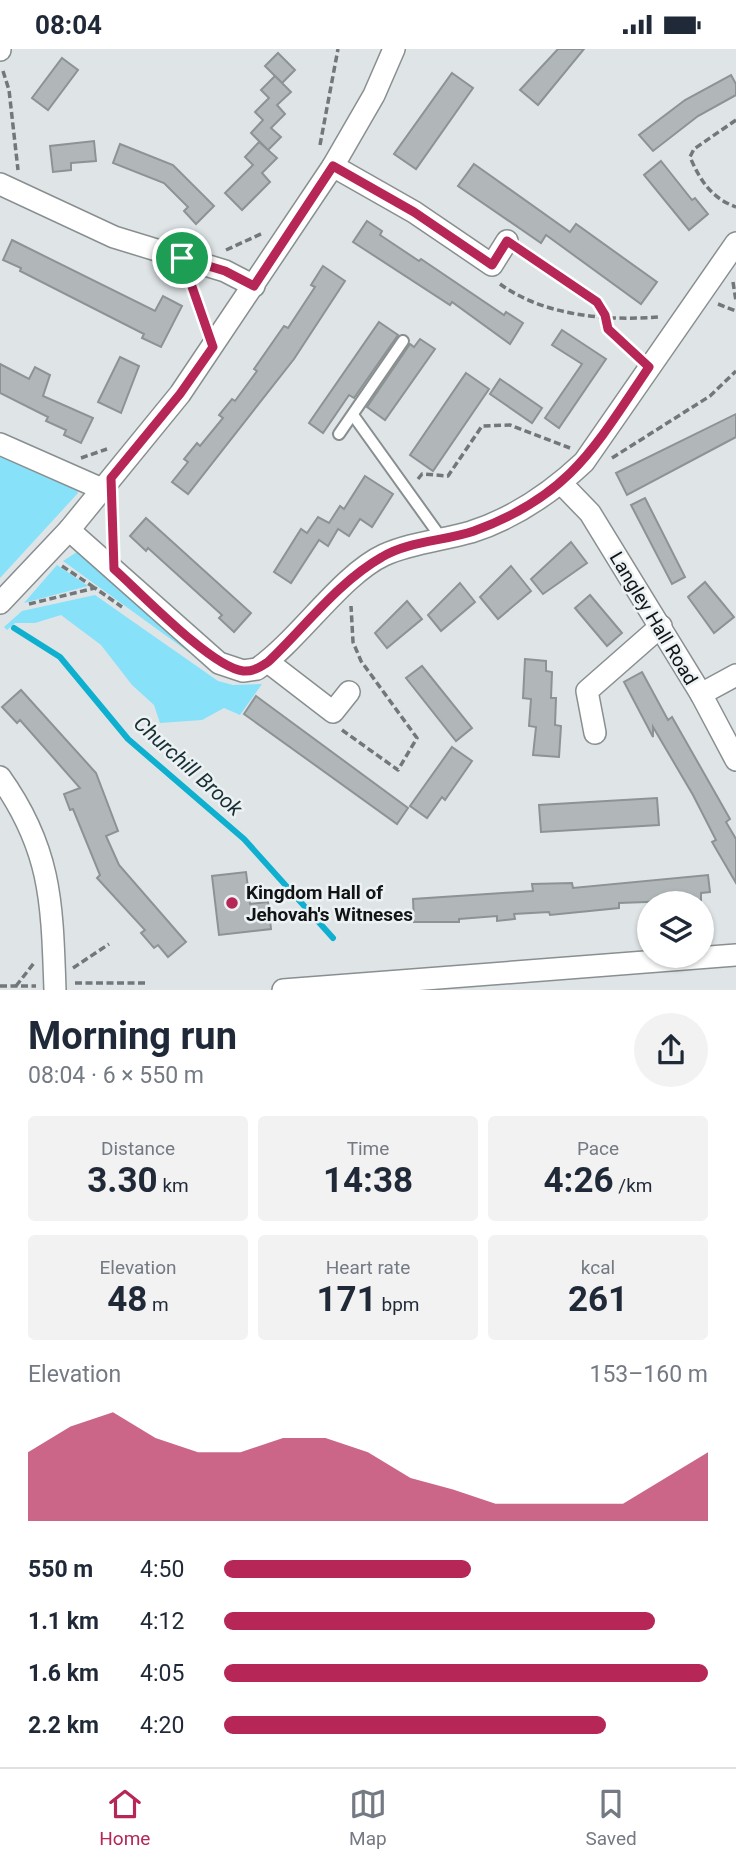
<!DOCTYPE html>
<meta charset="utf-8">
<style>
:root{--surface:#fff;--page:#f2f2f3;--text:#1f2937;--muted:#747a83;--line:#e0e1e3;--accent:#b62656}
body{margin:0;font-family:Roboto,sans-serif;background:var(--page);color:var(--text);height:100vh;display:flex;flex-direction:column;font-size:26px;white-space:nowrap}
*{box-sizing:border-box;margin:0}
p{font-size:23px;color:var(--muted)}
.icon{flex:none;width:38px;height:38px;fill:none;stroke:currentColor;stroke-width:2;stroke-linecap:round;stroke-linejoin:round}
.map{position:relative;height:941px;overflow:hidden}
.details{display:flex;flex-direction:column;background:var(--surface);flex:1}
.details>*{flex:none}
.controls{position:absolute;left:637px;top:842px;display:grid;gap:14px}
.controls a{display:grid;place-items:center;width:77px;height:77px;border-radius:50%;background:var(--surface);box-shadow:0 2px 5px #0004;font-size:35px}
.pin{position:absolute;display:grid;place-items:center;width:60px;height:60px;color:#fff;margin:-30px;border:4px solid #fff;border-radius:50%;box-shadow:0 2px 7px #0007}
.round{display:grid;place-items:center;flex:none;width:74px;height:74px;border-radius:37px;background:var(--page)}
.head{display:flex;align-items:center;justify-content:space-between;height:119px;padding:0 28px}
h1{font-size:38px;font-weight:700;line-height:52px}
.stats{display:grid;grid-template-columns:repeat(3,1fr);gap:10px;height:119px;padding:7px 28px}
.stats div{display:grid;align-content:center;border-radius:7px;background:var(--page);text-align:center}
.stats b{font-size:35px;font-weight:700}
.stats small{font-size:19px;font-weight:400}
.stats p{font-size:19px}
.chart{height:196px;padding:14px 28px}
.chart p{display:flex;justify-content:space-between}
.chart svg{width:100%;height:126px;margin-top:7px;fill:var(--accent);opacity:.7}
ul{padding:0 28px;list-style:none;font-size:23px}
li{display:grid;grid-template-columns:112px 84px 1fr;align-items:center;height:52px}
li i{height:18px;border-radius:9px;background:var(--accent)}
.status{display:flex;justify-content:space-between;align-items:center;height:49px;padding:0 35px;background:var(--surface);direction:ltr}
.status svg{height:19px;fill:currentColor}
.menu{display:flex;justify-content:space-around;align-items:center;height:98px;border-top:2px solid var(--line);background:var(--surface);font-size:19px;color:var(--muted)}
.menu a{display:grid;justify-items:center;gap:4px}
.menu .current{color:var(--accent)}
.map>svg:first-child{display:block}
.green{fill:#87e1f9}
.lines{fill:none;stroke-linecap:round;stroke-linejoin:round}
.stream{stroke:#0fb0cf;stroke-width:6}
.building{fill:#b1b7b9;stroke:#8d9294;stroke-width:2}
.service-casing{stroke:#898f90;stroke-width:14}
.minor-casing{stroke:#898f90;stroke-width:24}
.path{stroke:#737779;stroke-width:3.5;stroke-dasharray:7 3.5;stroke-linecap:butt}
.service{stroke:#fff;stroke-width:10}
.minor{stroke:#fff;stroke-width:21}
.route-casing{stroke:#fff;stroke-width:14}
.route{stroke:#b62656;stroke-width:9}
.poi-dot{fill:#b62656;stroke:#ecf2f4;stroke-width:2.5}
.labels{text-anchor:middle;stroke-width:5;stroke-linejoin:round;paint-order:stroke}
.street-label{font-size:19px;fill:#111314;stroke:#ecf2f4}
.poi-label{font-size:19px;font-weight:bold;fill:#111314;stroke:#ecf2f4;text-anchor:start}
.water-label{font-size:21px;font-style:italic;fill:#172e34;stroke:#ecf2f4}
</style>
<div class="status"><b>08:04</b><svg viewBox="0 0 49 12"><path d="M0 12V9h3v3zM5 12V6h3v6zM10 12V3h3v9zM15 12V0h3v12zM26 1h20v11H26zM47 4h2v5h-2z"/></svg></div>
<div class="map">
<svg width="736" height="941" viewBox="0 0 736 941">
<rect width="100%" height="100%" fill="#dfe5e7"/>
<!-- green -->
<g class="green">
<path d="M0,403L75,436L78,444L0,529Z"/>
<path d="M77,503L88,507L193,602L190,604L63,512Z"/>
<path d="M57,516L88,537L24,554Z"/>
<path d="M95,546L218,632L233,636L262,635L240,666L224,659L202,671L160,674L154,656L132,636L101,596L61,566L35,574H15L7,581L4,578L22,562Z"/>
</g>
<g class="lines">
<!-- stream -->
<path class="stream" d="M14,579L60,608L128,690L244,790L333,889"/>
</g>
<!-- building -->
<g class="building">
<path d="M558,0H584L538,56L520,41Z"/>
<path d="M278,4L295,21L282,34L265,17Z"/>
<path d="M62,9L78,21L48,61L32,49Z"/>
<path d="M452,24L473,39L416,120L394,105Z"/>
<path d="M731,26L736,35V46L698,67L653,102L639,86L685,51Z"/>
<path d="M275,27L291,43L277,56L285,65L271,79L281,88L268,101L251,84L263,71L255,63L269,49L261,41Z"/>
<path d="M94,92L96,112L71,114V121L53,123L50,97Z"/>
<path d="M259,93L277,109L262,124L270,133L242,161L225,144L253,116L245,108Z"/>
<path d="M120,95L173,116L214,157L196,175L184,162L188,158L164,134L113,114Z"/>
<path d="M661,112L692,151L695,149L708,165L689,181L644,126Z"/>
<path d="M474,115L570,183L576,175L657,233L641,255L546,186L541,194L458,137Z"/>
<path d="M367,172L382,182L380,186L419,212L421,210L504,266L506,263L523,274L510,295L452,253L450,256L353,193Z"/>
<path d="M12,191L155,262L163,247L182,257L161,298L142,289L144,285L20,222L21,219L3,211Z"/>
<path d="M323,217L345,232L294,310L188,445L172,433L188,413L184,410L197,394L200,397L223,369L219,366L232,350L235,352L257,322L254,320L284,277L288,279L315,238L311,236Z"/>
<path d="M379,273L398,286L354,349L349,346L323,384L309,374Z"/>
<path d="M562,281L606,310L559,379L545,369L582,315L552,296Z"/>
<path d="M420,290L435,300L385,371L367,358L410,295L414,298Z"/>
<path d="M120,308L139,317L121,364L98,353Z"/>
<path d="M0,315L29,330L35,318L50,326L43,347L93,369L81,394L64,386L66,381L46,372L48,368L0,344Z"/>
<path d="M466,324L489,340L433,422L410,406Z"/>
<path d="M500,330L542,359L532,374L490,345Z"/>
<path d="M736,365V388L627,446L616,424Z"/>
<path d="M365,427L393,445L372,478L360,470L349,487L338,480L328,497L319,491L291,534L274,523L301,480L307,484L318,468L329,474L340,457L344,460Z"/>
<path d="M645,449L685,528L672,535L631,456Z"/>
<path d="M146,469L251,564L234,583L219,569L222,566L148,499L146,502L130,487Z"/>
<path d="M571,493L587,514L543,545L531,530Z"/>
<path d="M511,517L531,542L498,570L480,548Z"/>
<path d="M705,533L734,568L714,584L688,548Z"/>
<path d="M460,534L475,553L441,582L428,566Z"/>
<path d="M590,546L622,584L607,597L575,559Z"/>
<path d="M407,552L422,570L387,599L375,584Z"/>
<path d="M525,610L546,612V622L552,623L551,649H556L555,676L561,677L559,708L533,706L536,678L529,677L531,650L523,649Z"/>
<path d="M422,617L472,679L456,692L406,629Z"/>
<path d="M642,623L668,671L672,668L730,770L726,773L736,790V834L712,793L716,791L693,746L653,678V688L624,633Z"/>
<path d="M21,641L96,724L118,782L106,787L119,816L186,893L168,908L158,896L154,899L141,884L145,881L97,829L100,826L73,760L70,761L64,745L80,739L20,671L17,674L2,658Z"/>
<path d="M256,647L408,759L397,775L244,665Z"/>
<path d="M452,698L472,712L445,751L442,748L427,769L410,757Z"/>
<path d="M657,749L659,776L541,783L539,756Z"/>
<path d="M246,823L250,855L268,853L271,880L219,886L212,827Z"/>
<path d="M708,826L710,843L701,844V851L619,854V859L550,866L549,863L514,865L515,870L497,872V867L459,870V873H414L413,850L533,842L532,835L572,834L573,839Z"/>
</g>
<g class="lines">
<!-- service casing -->
<g class="service-casing">
<g id="service">
<path d="M353,366L442,490"/>
<path d="M339,385L403,292"/>
</g>
</g>
<!-- minor casing -->
<g class="minor-casing">
<g id="minor">
<path d="M0,1V0"/>
<path d="M333,117L414,163L492,216L507,192"/>
<path d="M0,135L114,188L225,222L254,237"/>
<path d="M0,395L102,440"/>
<path d="M561,434L590,464L701,645L736,711"/>
<path d="M69,481L219,614L243,622L257,620C299,591 341,526 384,506C410,494 443,491 471,483C515,469 551,444 584,413L736,194"/>
<path d="M0,554L69,481L180,345L333,117L374,46L394,0"/>
<path d="M268,613L333,663L349,643"/>
<path d="M701,645L736,626"/>
<path d="M595,684L587,642L661,577"/>
<path d="M0,728C52,801 52,855 55,941"/>
<path d="M283,941L736,906"/>
</g>
</g>
<!-- path -->
<g class="path">
<path d="M3,22L9,41L18,121"/>
<path d="M736,71L694,100L690,108C700,131 711,149 736,158"/>
<path d="M320,96L338,0"/>
<path d="M226,201L263,184"/>
<path d="M523,203L597,253L608,280L634,307"/>
<path d="M190,233L204,272"/>
<path d="M733,233L736,252"/>
<path d="M500,235C544,267 606,272 659,268"/>
<path d="M718,255L736,262"/>
<path d="M81,409L107,400"/>
<path d="M612,409L710,347L736,322"/>
<path d="M418,430L422,425L448,427L482,377L510,376L570,399"/>
<path d="M112,460L113,494"/>
<path d="M62,517L95,539"/>
<path d="M29,555L95,539L122,558"/>
<path d="M342,681L398,721L417,689L361,612L353,593L351,557"/>
<path d="M73,919L109,895"/>
<path d="M75,934H147"/>
<path d="M0,937H36"/>
<path d="M16,937L34,914"/>
</g>
<!-- service -->
<use href="#service" class="service"/>
<!-- minor -->
<use href="#minor" class="minor"/>
</g>
<g class="lines">
<!-- route casing -->
<g class="route-casing">
<path id="route" d="M333,117L414,163L492,216L507,192L597,253L605,266L608,280L649,318C595,398 570,447 474,482C445,492 408,492 382,508C338,533 304,579 268,613C260,618 253,623 243,622C211,618 141,544 114,520L111,429L180,345L213,298L182,209L225,222L254,237Z"/>
</g>
<!-- route -->
<use href="#route" class="route"/>
</g>
<!-- markers -->
<circle class="poi-dot" cx="232" cy="854" r="7"/>
<g class="labels">
<!-- street labels -->
<g class="street-label">
<text transform="translate(654 569) rotate(59)" y="7">Langley Hall Road</text>
</g>
<!-- poi labels -->
<g class="poi-label">
<text x="246" y="850">Kingdom Hall of<tspan x="246" dy="22">Jehovah's Witneses</tspan></text>
</g>
<!-- water labels -->
<g class="water-label">
<text transform="translate(188 717) rotate(42)" y="7">Churchill Brook</text>
</g>
</g>
</svg>
<div class="controls">
<a><svg class="icon" aria-label="layers" viewBox="0 0 24 24"><path d="M12 4l9 5-9 5-9-5zM3 14l9 5 9-5"/></svg></a>
</div>
<div class="pin" style="left:182px;top:209px;background:#1e9e55"><svg class="icon" aria-label="arrive" viewBox="0 0 24 24"><path d="M6 21V4h12l-3 4 3 4H6"/></svg></div>
</div>
<section class="details">
<div class="head"><div><h1>Morning run</h1><p>08:04 · 6 × 550 m</p></div><a class="round"><svg class="icon" aria-label="share" viewBox="0 0 24 24"><path d="M12 15V3M7 8l5-5 5 5M5 13v7h14v-7"/></svg></a></div>
<div class="stats">
<div><p>Distance</p><b>3.30<small> km</small></b></div>
<div><p>Time</p><b>14:38</b></div>
<div><p>Pace</p><b>4:26<small> /km</small></b></div>
</div>
<div class="stats">
<div><p>Elevation</p><b>48<small> m</small></b></div>
<div><p>Heart rate</p><b>171<small> bpm</small></b></div>
<div><p>kcal</p><b>261</b></div>
</div>
<div class="chart"><p><span>Elevation</span>153–160 m</p>
<svg viewBox="0 0 160 44" preserveAspectRatio="none"><path d="M0 44V20L10 11L20 6L30 15L40 20L50 20L60 15L70 15L80 20L90 29L100 33L110 38L120 38L130 38L140 38L150 29L160 20V44z"/></svg>
</div>
<ul>
<li><b>550 m</b>4:50<i style="width:51%"></i></li>
<li><b>1.1 km</b>4:12<i style="width:89%"></i></li>
<li><b>1.6 km</b>4:05<i style="width:100%"></i></li>
<li><b>2.2 km</b>4:20<i style="width:79%"></i></li>
</ul>
</section>
<nav class="menu">
<a class="current"><svg class="icon" aria-label="home" viewBox="0 0 24 24"><path d="M3 11l9-7 9 7M6 9v11h12V9"/></svg>Home</a>
<a><svg class="icon" aria-label="map" viewBox="0 0 24 24"><path d="M3 6l6-2 6 2 6-2v14l-6 2-6-2-6 2zM9 4v14M15 6v14"/></svg>Map</a>
<a><svg class="icon" aria-label="saved" viewBox="0 0 24 24"><path d="M7 4h10v16l-5-4-5 4z"/></svg>Saved</a>
</nav>
